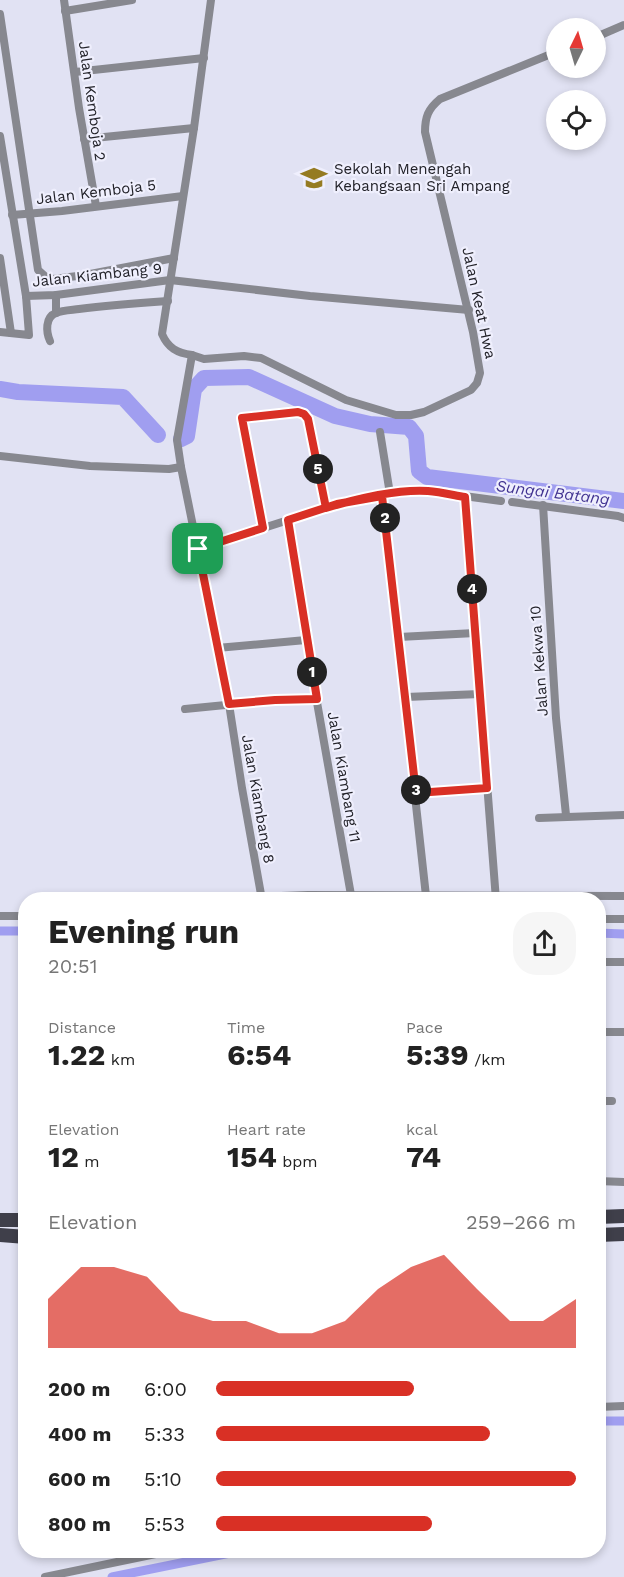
<!DOCTYPE html>
<meta charset="utf-8">
<style>
:root{--surface:#fff;--page:#f6f6f6;--text:#222;--muted:#767676;--accent:#d93025}
body{margin:0;font-family:"Work Sans",sans-serif;background:var(--page);color:var(--text);height:100vh;display:flex;flex-direction:column;font-size:22px;white-space:nowrap}
*{box-sizing:border-box;margin:0}
p{font-size:20px;color:var(--muted)}
.icon{flex:none;width:33px;height:33px;fill:none;stroke:currentColor;stroke-width:2;stroke-linecap:round;stroke-linejoin:round}
.map{position:relative;flex:1;overflow:hidden}
.drawer{position:absolute;left:18px;top:892px;width:588px;height:666px;display:flex;flex-direction:column;background:var(--surface);border-radius:24px;box-shadow:0 3px 9px #0003}
.drawer>*{flex:none}
.needle{width:39px;rotate:5deg}
.controls{position:absolute;left:546px;top:18px;display:grid;gap:12px}
.controls a{display:grid;place-items:center;width:60px;height:60px;border-radius:50%;background:var(--surface);box-shadow:0 3px 9px #0003;font-size:30px}
.pin{position:absolute;display:grid;place-items:center;width:51px;height:51px;color:#fff;margin:-26px;border-radius:12px;box-shadow:0 3px 9px #0006}
.km{position:absolute;width:30px;height:30px;margin:-15px;border-radius:50%;background:#222;color:#fff;font-size:16px;line-height:30px;text-align:center}
.round{display:grid;place-items:center;flex:none;width:63px;height:63px;border-radius:24px;background:var(--page)}
.overview{display:flex;align-items:center;justify-content:space-between;height:102px;padding:0 30px}
h1{font-size:33px;font-weight:700;line-height:45px}
.metrics{display:grid;grid-template-columns:repeat(3,1fr);gap:9px;height:102px;padding:6px 30px}
.metrics div{display:grid;align-content:center}
.metrics b{font-size:30px;font-weight:700}
.metrics small{font-size:16px;font-weight:400}
.metrics p{font-size:16px}
.chart{height:168px;padding:12px 30px}
.chart p{display:flex;justify-content:space-between}
.chart svg{width:100%;height:108px;margin-top:6px;fill:var(--accent);opacity:.7}
ul{padding:0 30px;list-style:none;font-size:20px}
li{display:grid;grid-template-columns:96px 72px 1fr;align-items:center;height:45px}
li i{height:15px;border-radius:8px;background:var(--accent)}
.map>svg:first-child{display:block}
.lines{fill:none;stroke-linecap:round;stroke-linejoin:round}
.canal{stroke:#a09ef0;stroke-width:9}
.river{stroke:#a09ef0;stroke-width:16}
.minor{stroke:#87888f;stroke-width:8}
.primary{stroke:#3f3f4a;stroke-width:14}
.route-casing{stroke:#fff;stroke-width:12}
.route{stroke:#d93025;stroke-width:8}
.labels{text-anchor:middle;stroke-width:4.5;stroke-linejoin:round;paint-order:stroke}
.street-label{font-size:15px;fill:#222229;stroke:#efeffd}
.poi-label{font-size:15px;fill:#222229;stroke:#efeffd;text-anchor:start}
.water-label{font-size:16px;font-style:italic;fill:#423492;stroke:#efeffd}
</style>
<div class="map">
<svg width="624" height="1577" viewBox="0 0 624 1577">
<rect width="100%" height="100%" fill="#e1e2f3"/>
<g class="lines">
<!-- canal -->
<g class="canal">
<path d="M0,931H26"/>
<path d="M598,933L624,934"/>
<path d="M598,1421H624"/>
<path d="M112,1577L240,1551"/>
</g>
<!-- river -->
<g class="river">
<path d="M0,389L18,392L123,397L158,435"/>
<path d="M181,439L187,436L194,389L204,378L249,377L335,416L370,424L409,427L416,436L419,471L427,477L624,501"/>
</g>
<!-- minor -->
<g class="minor">
<path d="M64,0L79,108L96,206"/>
<path d="M65,11L132,0"/>
<path d="M0,14L38,270L47,278L54,279L85,275L174,258"/>
<path d="M596,37L624,25"/>
<path d="M75,72L204,58"/>
<path d="M0,136L26,296L29,335L0,332"/>
<path d="M84,139L194,128"/>
<path d="M12,215L62,211L183,196"/>
<path d="M0,258L11,333"/>
<path d="M56,295V313"/>
<path d="M26,296L56,295L170,280L310,296L469,310"/>
<path d="M50,341C46,332 45,317 56,313C63,310 73,310 79,309C109,305 138,303 168,301"/>
<path d="M192,355C177,353 168,348 162,334L194,128L211,0"/>
<path d="M380,432L390,494"/>
<path d="M0,456L90,466L169,469L181,467"/>
<path d="M382,496L426,896"/>
<path d="M465,497L496,900"/>
<path d="M512,502L618,516L624,518"/>
<path d="M543,505L556,718L566,815"/>
<path d="M288,520L306,640L351,895"/>
<path d="M263,528L242,418L298,412L304,414L308,419L326,508"/>
<path d="M198,549L326,508L390,494L427,491L501,501"/>
<path d="M399,637L475,633"/>
<path d="M217,648L306,640"/>
<path d="M406,697L480,694"/>
<path d="M185,709L275,700L317,699"/>
<path d="M416,793L487,788"/>
<path d="M539,818L624,815"/>
<path d="M226,898L308,895L624,896"/>
<path d="M262,900L242,788L229,704L181,467L177,440L192,355L204,359L244,356L261,358L346,400L396,415H411L424,412L471,390L477,383L480,373L473,332L425,132C425,117 428,109 440,99L556,52"/>
<path d="M0,916H26"/>
<path d="M598,919H624"/>
<path d="M598,962H624"/>
<path d="M598,1032H624"/>
<path d="M598,1101H612"/>
<path d="M598,1181L624,1182"/>
<path d="M598,1407L624,1406"/>
<path d="M45,1577L170,1551"/>
</g>
<!-- primary -->
<g class="primary">
<path d="M598,1217L624,1216"/>
<path d="M0,1220H26"/>
<path d="M0,1235L26,1237"/>
<path d="M598,1235L624,1234"/>
</g>
</g>
<g class="lines">
<!-- route casing -->
<g class="route-casing">
<path id="route" d="M198,549L229,704L275,700L317,699L288,520L337,504L382,496L416,793L487,788L465,497C453,495 440,492 428,491C397,489 356,499 326,508L308,419L304,414L298,412L242,418L263,528L198,549"/>
</g>
<!-- route -->
<use href="#route" class="route"/>
</g>
<!-- icons -->
<defs>
<g id="school-bare" transform="scale(2.07)"><path d="M0-5L7-2L0 1L-7-2ZM-4 1L0 2.5L4 1V4Q0 6-4 4Z" fill="#957b22" stroke="#efeffd" stroke-width="2.5" paint-order="stroke"/></g>
</defs>
<g fill-rule="evenodd">
<use href="#school-bare" x="314" y="178"/>
</g>
<g class="labels">
<!-- street labels -->
<g class="street-label">
<text transform="translate(92 101) rotate(82)" y="5">Jalan Kemboja 2</text>
<text transform="translate(96 192) rotate(-7)" y="5">Jalan Kemboja 5</text>
<text transform="translate(97 275) rotate(-6)" y="5">Jalan Kiambang 9</text>
<text transform="translate(479 303) rotate(78)" y="5">Jalan Keat Hwa</text>
<text transform="translate(539 661) rotate(-94)" y="5">Jalan Kekwa 10</text>
<text transform="translate(344 777) rotate(80)" y="5">Jalan Kiambang 11</text>
<text transform="translate(258 799) rotate(80)" y="5">Jalan Kiambang 8</text>
</g>
<!-- poi labels -->
<g class="poi-label">
<text x="334" y="174">Sekolah Menengah<tspan x="334" dy="17">Kebangsaan Sri Ampang</tspan></text>
</g>
<!-- water labels -->
<g class="water-label">
<text transform="translate(553 492) rotate(7)" y="6">Sungai Batang</text>
</g>
</g>
</svg>
<div class="controls">
<a><svg class="needle" viewBox="-14 -14 28 28"><path d="M0-13l5 13h-10z" fill="#e53935"/><path d="M0 13l5-13h-10z" fill="#767676"/></svg></a>
<a><svg class="icon" aria-label="locate" viewBox="0 0 24 24"><circle cx="12" cy="12" r="6"/><path d="M12 2v4M12 18v4M2 12h4M18 12h4"/></svg></a>
</div>
<div class="pin" style="left:198px;top:549px;background:#1e9e55"><svg class="icon" aria-label="arrive" viewBox="0 0 24 24"><path d="M6 21V4h12l-3 4 3 4H6"/></svg></div>
<b class="km" style="left:312px;top:672px">1</b>
<b class="km" style="left:385px;top:518px">2</b>
<b class="km" style="left:416px;top:790px">3</b>
<b class="km" style="left:472px;top:589px">4</b>
<b class="km" style="left:318px;top:469px">5</b>
<section class="drawer">
<div class="overview"><div><h1>Evening run</h1><p>20:51</p></div><a class="round"><svg class="icon" aria-label="share" viewBox="0 0 24 24"><path d="M12 15V3M7 8l5-5 5 5M5 13v7h14v-7"/></svg></a></div>
<div class="metrics">
<div><p>Distance</p><b>1.22<small> km</small></b></div>
<div><p>Time</p><b>6:54</b></div>
<div><p>Pace</p><b>5:39<small> /km</small></b></div>
</div>
<div class="metrics">
<div><p>Elevation</p><b>12<small> m</small></b></div>
<div><p>Heart rate</p><b>154<small> bpm</small></b></div>
<div><p>kcal</p><b>74</b></div>
</div>
<div class="chart"><p><span>Elevation</span>259–266 m</p>
<svg viewBox="0 0 160 44" preserveAspectRatio="none"><path d="M0 44V24L10 11L20 11L30 15L40 29L50 33L60 33L70 38L80 38L90 33L100 20L110 11L120 6L130 20L140 33L150 33L160 24V44z"/></svg>
</div>
<ul>
<li><b>200 m</b>6:00<i style="width:55%"></i></li>
<li><b>400 m</b>5:33<i style="width:76%"></i></li>
<li><b>600 m</b>5:10<i style="width:100%"></i></li>
<li><b>800 m</b>5:53<i style="width:60%"></i></li>
</ul>
</section>
</div>
